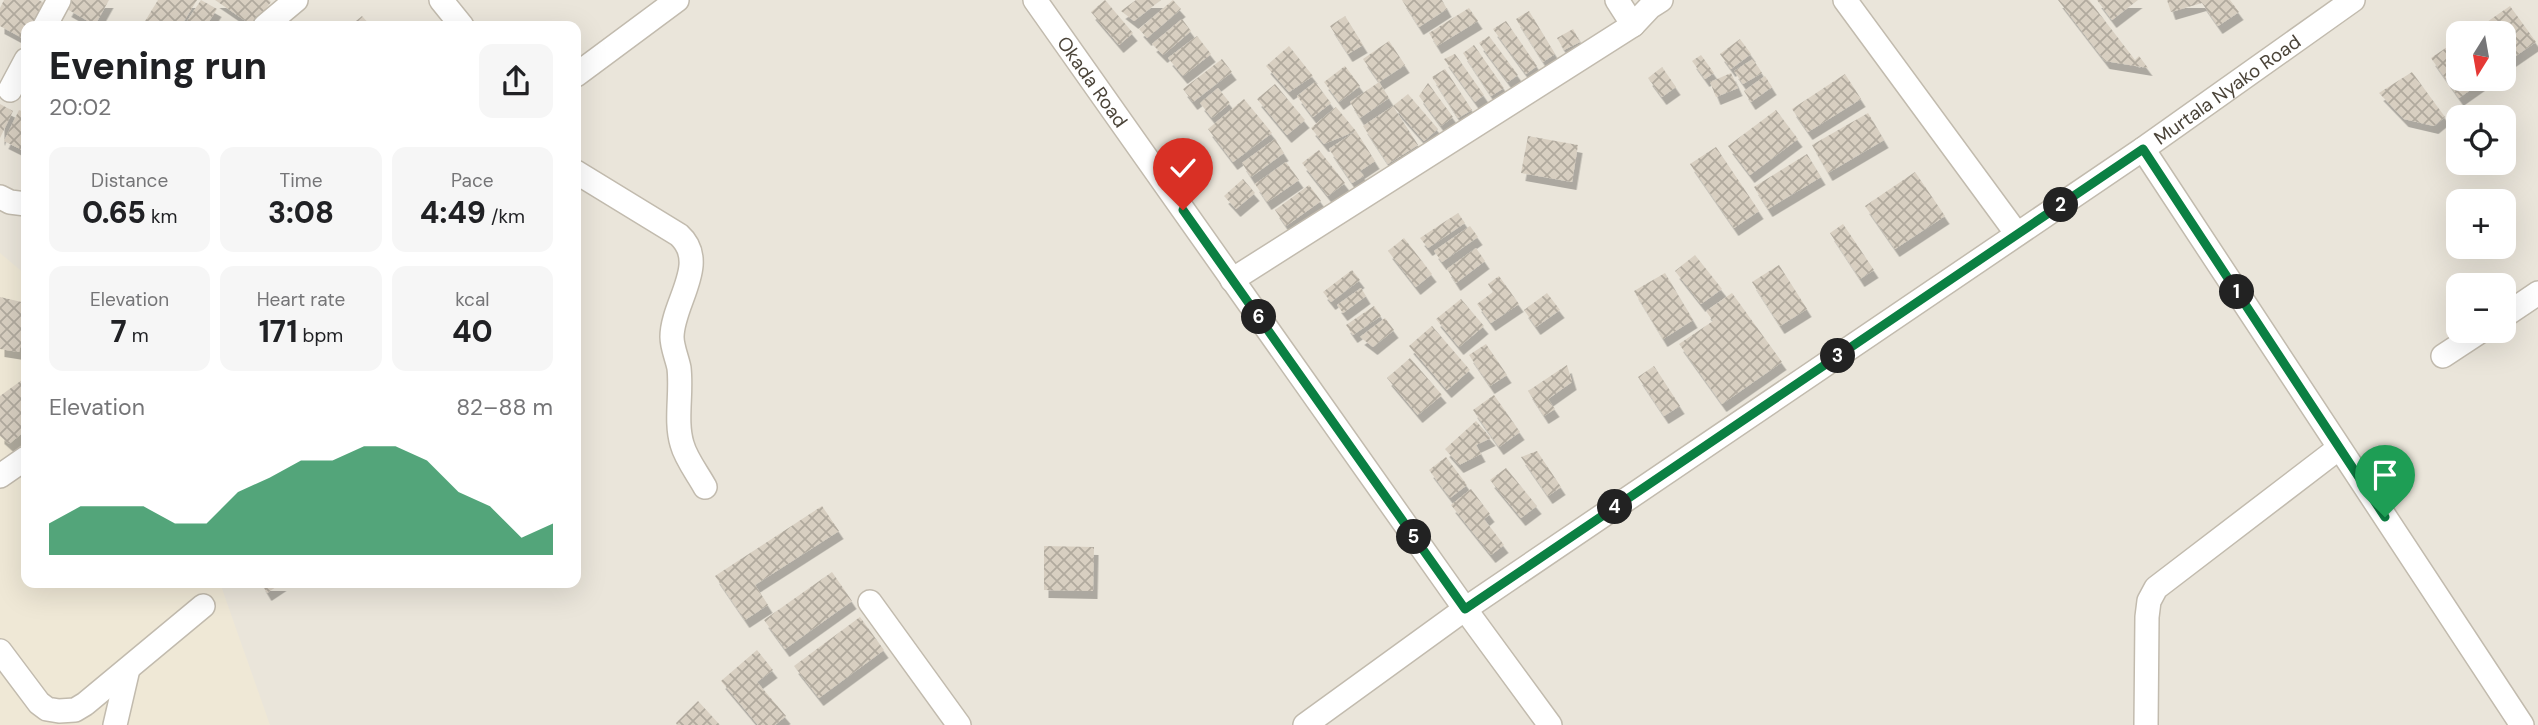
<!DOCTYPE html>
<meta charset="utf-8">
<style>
:root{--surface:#fff;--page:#f6f6f6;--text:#202124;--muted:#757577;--accent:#0b8043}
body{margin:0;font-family:"DM Sans",sans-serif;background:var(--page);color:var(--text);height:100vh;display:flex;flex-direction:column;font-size:26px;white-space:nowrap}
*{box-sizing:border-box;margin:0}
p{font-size:23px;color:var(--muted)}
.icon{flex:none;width:38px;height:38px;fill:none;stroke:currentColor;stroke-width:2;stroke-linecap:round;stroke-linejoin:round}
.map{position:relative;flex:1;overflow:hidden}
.sheet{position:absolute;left:21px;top:21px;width:560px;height:567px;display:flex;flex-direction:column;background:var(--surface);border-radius:14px;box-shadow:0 7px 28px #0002}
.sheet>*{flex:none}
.needle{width:46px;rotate:191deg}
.controls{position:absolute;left:2446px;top:21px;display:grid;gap:14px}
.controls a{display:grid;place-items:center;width:70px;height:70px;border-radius:14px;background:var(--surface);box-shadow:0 7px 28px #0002;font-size:35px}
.pin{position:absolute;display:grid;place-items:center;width:60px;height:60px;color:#fff;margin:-72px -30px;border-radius:50% 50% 50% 0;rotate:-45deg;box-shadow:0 0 7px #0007}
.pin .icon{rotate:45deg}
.km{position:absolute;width:35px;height:35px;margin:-18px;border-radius:50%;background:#222;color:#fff;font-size:19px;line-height:35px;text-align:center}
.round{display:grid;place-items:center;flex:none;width:74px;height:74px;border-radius:14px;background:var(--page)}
.summary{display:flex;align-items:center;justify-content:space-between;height:119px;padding:0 28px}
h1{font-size:38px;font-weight:800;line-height:52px}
.metrics{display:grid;grid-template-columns:repeat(3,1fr);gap:10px;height:119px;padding:7px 28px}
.metrics div{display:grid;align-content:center;border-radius:14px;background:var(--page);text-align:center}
.metrics b{font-size:30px;font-weight:800}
.metrics small{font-size:19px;font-weight:400}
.metrics p{font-size:19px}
.chart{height:196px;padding:14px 28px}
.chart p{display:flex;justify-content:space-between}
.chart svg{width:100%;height:126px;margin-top:7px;fill:var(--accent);opacity:.7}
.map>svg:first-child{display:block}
.residential{fill:#eae5da;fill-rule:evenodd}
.education{fill:#efe8d6}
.building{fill:url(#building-cross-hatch);filter:url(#shadow)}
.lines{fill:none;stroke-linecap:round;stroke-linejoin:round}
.minor-casing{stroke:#c2bbae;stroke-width:26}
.minor{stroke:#fff;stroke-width:23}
.route-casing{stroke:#fff;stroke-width:14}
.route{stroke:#0b8043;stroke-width:9}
.labels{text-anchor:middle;stroke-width:5;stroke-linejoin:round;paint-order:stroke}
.street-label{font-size:19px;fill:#4b4439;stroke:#fff}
</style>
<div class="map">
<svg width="2538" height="725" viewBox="0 0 2538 725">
<defs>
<pattern id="building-cross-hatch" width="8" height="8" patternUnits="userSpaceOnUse" patternTransform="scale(1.75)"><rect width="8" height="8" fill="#d8cfc1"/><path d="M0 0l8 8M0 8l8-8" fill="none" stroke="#b1aa9e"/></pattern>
<filter id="shadow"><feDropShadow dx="4.5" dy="8" stdDeviation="0" flood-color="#0004"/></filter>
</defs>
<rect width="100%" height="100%" fill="#f6f3ec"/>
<!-- residential -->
<path class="residential" d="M0,0H2538V725H0ZM26,26H576V583H26ZM2459,33H2504V79H2459ZM2459,117H2504V163H2459ZM2459,201H2504V247H2459ZM2459,285H2504V331H2459Z"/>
<!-- education -->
<path class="education" d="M0,253L26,275V583H220L270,725H0Z"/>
<!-- building -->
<g class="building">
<path d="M4,0H39L45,4L33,26H26V40L0,26V8Z"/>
<path d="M72,0H109L95,25L67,9Z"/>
<path d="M158,0H197L181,26H142Z"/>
<path d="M201,0L217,9L206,26H188L185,24Z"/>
<path d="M215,0H269L271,2L253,26Z"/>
<path d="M1105,0L1133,33L1119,45L1091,12Z"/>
<path d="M1136,0H1161L1134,21L1121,11Z"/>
<path d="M1173,0L1181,9L1147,38L1139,29Z"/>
<path d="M1402,0H1442L1447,9L1419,27Z"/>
<path d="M2058,0H2089L2135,60L2139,56L2148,68L2105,61Z"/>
<path d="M2097,0H2138L2112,20Z"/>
<path d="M2167,0H2230L2239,12L2218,26L2202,3L2171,12Z"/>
<path d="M2510,6L2536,42L2507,62L2504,58V33H2487L2481,26Z"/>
<path d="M1469,8L1478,21L1437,46L1429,33Z"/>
<path d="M1529,11L1555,54L1543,62L1516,19Z"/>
<path d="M362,16L371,26H350Z"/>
<path d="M1345,16L1363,45L1348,54L1330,26Z"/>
<path d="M1182,19L1191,31L1163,55L1152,44Z"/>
<path d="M1506,21L1537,66L1526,74L1493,29Z"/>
<path d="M1573,29L1580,42L1564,50L1557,38Z"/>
<path d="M1197,36L1211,54L1183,76L1168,58Z"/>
<path d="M1489,36L1518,75L1508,82L1479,43Z"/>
<path d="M1740,39L1751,54L1731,69L1720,54Z"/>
<path d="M2459,39V79H2486L2459,98L2431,58Z"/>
<path d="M1389,41L1405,65L1379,82L1363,59Z"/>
<path d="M1474,45L1504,88L1491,96L1463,53Z"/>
<path d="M1289,46L1313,76L1289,92L1266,66Z"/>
<path d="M1455,54L1484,95L1475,102L1444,59Z"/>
<path d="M1701,55L1714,73L1705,79L1692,61Z"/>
<path d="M1222,59L1232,72L1193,102L1183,89Z"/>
<path d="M1753,59L1762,73L1743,84L1734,71Z"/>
<path d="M1345,66L1360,86L1339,102L1324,82Z"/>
<path d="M1662,67L1676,87L1662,97L1648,78Z"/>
<path d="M1445,69L1472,110L1458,118L1432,77Z"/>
<path d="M2412,72L2445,117L2434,126L2404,119L2379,93Z"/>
<path d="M1731,73L1738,88L1716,97L1710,82Z"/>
<path d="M1845,74L1861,99L1808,132L1792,109Z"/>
<path d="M1765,76L1772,87L1751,102L1744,91Z"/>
<path d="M1315,82L1331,103L1313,117L1297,96Z"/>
<path d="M1379,82L1389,98L1360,118L1350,102Z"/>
<path d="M1428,83L1453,117L1441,126L1419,96Z"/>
<path d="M1275,84L1305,120L1287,135L1257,99Z"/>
<path d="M1218,88L1230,103L1212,118L1200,103Z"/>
<path d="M1408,94L1438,129L1424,141L1393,106Z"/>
<path d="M1244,99L1272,133L1233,162L1208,129Z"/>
<path d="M0,104L13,111L0,138Z"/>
<path d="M1393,106L1418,145L1388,164L1363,126Z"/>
<path d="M1336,107L1356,131L1375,161L1360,171L1364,176L1352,183L1329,149L1356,131L1324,144L1311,128Z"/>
<path d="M19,110L26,113V131L18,128L26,132V152L4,141Z"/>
<path d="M1776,110L1798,139L1750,175L1728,146Z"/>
<path d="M1868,113L1884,140L1828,173L1812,145Z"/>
<path d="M1528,136L1578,145L1572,182L1521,173Z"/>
<path d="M1275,139L1284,153L1251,177L1242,163Z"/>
<path d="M1716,147L1759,211L1734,228L1690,164Z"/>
<path d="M1319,150L1345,183L1328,196L1302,163Z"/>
<path d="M1807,154L1821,177L1768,209L1754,187Z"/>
<path d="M1286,162L1299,180L1267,202L1255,184Z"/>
<path d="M1915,172L1945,216L1895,249L1865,206Z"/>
<path d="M1243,179L1255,193L1236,209L1224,196Z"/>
<path d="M1309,185L1321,201L1286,226L1275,210Z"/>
<path d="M1458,213L1465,223L1428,248L1420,238Z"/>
<path d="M1843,224L1874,270L1860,279L1830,233Z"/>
<path d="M1470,226L1478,237L1442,262L1434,251Z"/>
<path d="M1404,238L1432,274L1416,287L1388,251Z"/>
<path d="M1476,248L1485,261L1456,283L1447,269Z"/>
<path d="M1695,255L1722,289L1701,304L1675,271Z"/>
<path d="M1779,265L1807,309L1780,326L1752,282Z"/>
<path d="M1352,270L1360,280L1331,302L1323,292Z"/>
<path d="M1665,273L1693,320L1663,339L1634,291Z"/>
<path d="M1499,276L1519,304L1491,323L1477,304L1493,292L1488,284Z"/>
<path d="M1361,288L1366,296L1343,313L1337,305Z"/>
<path d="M1547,293L1560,310L1536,327L1524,310Z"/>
<path d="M1732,293L1782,362L1722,404L1679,344L1713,321L1706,311Z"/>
<path d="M0,297L26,303V322L19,352L0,349Z"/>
<path d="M1461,299L1484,326L1459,347L1436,319Z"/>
<path d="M1374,306L1381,316L1353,335L1346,325Z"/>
<path d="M1385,318L1394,330L1373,347L1360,337Z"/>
<path d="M1432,326L1470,370L1447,390L1409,346Z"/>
<path d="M1486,344L1507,375L1490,386L1469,355Z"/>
<path d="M1410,358L1442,395L1418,415L1387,378Z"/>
<path d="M1567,365L1572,382L1548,399L1555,409L1544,416L1528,391Z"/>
<path d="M1654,366L1680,406L1664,416L1638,377Z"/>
<path d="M26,377V430L9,444L0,436V396Z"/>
<path d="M1494,395L1520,432L1499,447L1473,410Z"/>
<path d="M1476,421L1491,438L1476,445L1481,454L1459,465L1445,449Z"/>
<path d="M1537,451L1561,487L1548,496L1521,457Z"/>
<path d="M1446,457L1467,485L1450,498L1429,470Z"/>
<path d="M1506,468L1537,506L1521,518L1490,480Z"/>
<path d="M1471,489L1490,514L1484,519L1504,545L1491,555L1451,505Z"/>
<path d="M822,506L839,531L755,585L768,605L745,620L715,576Z"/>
<path d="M1044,546L1094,547L1093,591L1044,590Z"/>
<path d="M832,572L852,601L785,649L764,620Z"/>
<path d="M261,583H282L267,593Z"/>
<path d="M860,617L884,650L819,698L794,666Z"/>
<path d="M757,650L773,670L757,682L786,716L775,725H758L721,681Z"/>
<path d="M698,701L720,725H677L676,723Z"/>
</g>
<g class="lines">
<!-- minor casing -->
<g class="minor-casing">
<g id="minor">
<path d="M441,0L462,26"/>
<path id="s1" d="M1035,0L1465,609L1550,725"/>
<path d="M1617,0L1633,25"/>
<path d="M1845,0L2017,234"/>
<path d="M45,26L59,0"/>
<path d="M265,26L296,0"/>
<path d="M576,75L677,0"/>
<path d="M10,90L26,60"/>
<path d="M2143,149L2522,725"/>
<path d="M576,172L679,235C710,263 672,303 672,337C672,347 677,358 679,368C682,393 675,421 682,444C686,459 698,474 705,487"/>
<path d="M0,197L10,202L26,204"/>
<path d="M1232,280L1633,25L1650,7L1661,0"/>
<path d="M2504,316L2538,293"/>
<path d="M2443,356L2481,331"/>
<path d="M0,476L26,458"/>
<path d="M870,602L959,725"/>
<path d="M0,651L39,703L47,709L59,711L75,710L85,704L203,606"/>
<path d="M115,725L128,669"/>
<path id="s2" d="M1305,725L1465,609L2143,149L2353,0"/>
<path d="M2146,725L2147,617L2149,601L2156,588L2339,448"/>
</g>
</g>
<!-- minor -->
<use href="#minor" class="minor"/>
</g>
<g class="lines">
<!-- route casing -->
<g class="route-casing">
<path id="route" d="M1183,210L1465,609L2143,149L2385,517"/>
</g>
<!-- route -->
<use href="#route" class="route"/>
</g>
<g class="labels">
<!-- street labels -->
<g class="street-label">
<text dy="7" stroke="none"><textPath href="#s1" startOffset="100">Okada Road</textPath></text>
<text dy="7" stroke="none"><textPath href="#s2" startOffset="1120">Murtala Nyako Road</textPath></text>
</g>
</g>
</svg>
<div class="controls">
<a><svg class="needle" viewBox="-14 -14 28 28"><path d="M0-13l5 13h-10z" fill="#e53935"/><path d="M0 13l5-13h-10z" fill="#757577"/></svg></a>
<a><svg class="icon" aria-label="locate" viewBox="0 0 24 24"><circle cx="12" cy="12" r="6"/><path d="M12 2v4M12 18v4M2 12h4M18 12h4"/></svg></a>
<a>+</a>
<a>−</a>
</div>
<div class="pin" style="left:2385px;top:517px;background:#1e9e55"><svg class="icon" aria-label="arrive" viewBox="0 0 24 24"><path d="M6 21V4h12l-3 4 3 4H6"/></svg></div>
<div class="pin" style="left:1183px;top:210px;background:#d93025"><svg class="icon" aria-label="check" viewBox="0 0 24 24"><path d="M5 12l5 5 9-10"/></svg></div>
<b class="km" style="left:2237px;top:292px">1</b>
<b class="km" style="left:2061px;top:205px">2</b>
<b class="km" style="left:1838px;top:356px">3</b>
<b class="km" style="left:1615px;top:507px">4</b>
<b class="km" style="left:1414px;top:537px">5</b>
<b class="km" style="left:1259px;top:317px">6</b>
<section class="sheet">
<div class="summary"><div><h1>Evening run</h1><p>20:02</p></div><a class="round"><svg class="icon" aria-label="share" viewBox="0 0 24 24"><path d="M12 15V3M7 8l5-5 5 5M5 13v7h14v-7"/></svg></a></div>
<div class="metrics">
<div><p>Distance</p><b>0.65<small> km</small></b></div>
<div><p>Time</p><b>3:08</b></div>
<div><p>Pace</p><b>4:49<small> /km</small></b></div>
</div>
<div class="metrics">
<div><p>Elevation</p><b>7<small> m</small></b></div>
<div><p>Heart rate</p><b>171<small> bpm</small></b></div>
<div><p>kcal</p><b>40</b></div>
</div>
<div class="chart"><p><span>Elevation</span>82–88 m</p>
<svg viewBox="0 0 160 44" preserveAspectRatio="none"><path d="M0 44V33L10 27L20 27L30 27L40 33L50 33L60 22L70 17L80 11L90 11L100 6L110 6L120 11L130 22L140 27L150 38L160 33V44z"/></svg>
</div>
</section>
</div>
